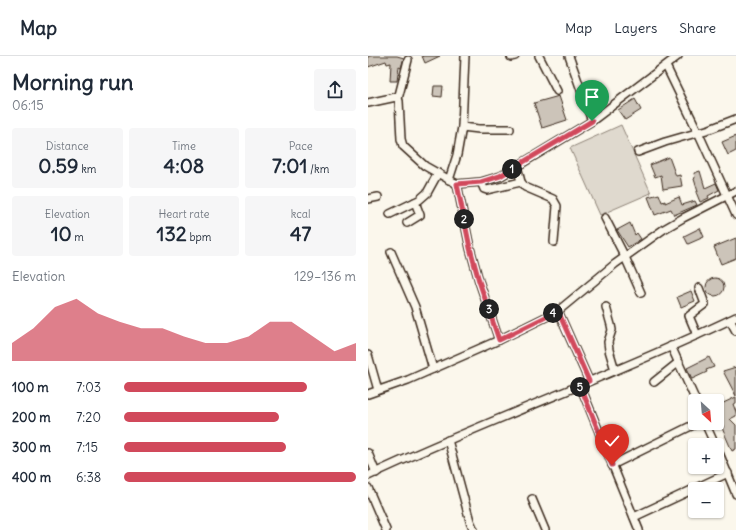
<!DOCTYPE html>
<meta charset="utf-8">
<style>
:root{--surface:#fff;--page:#f6f6f7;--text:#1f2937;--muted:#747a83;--line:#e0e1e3;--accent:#d1495b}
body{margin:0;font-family:Delius,sans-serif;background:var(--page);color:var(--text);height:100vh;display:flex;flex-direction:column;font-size:15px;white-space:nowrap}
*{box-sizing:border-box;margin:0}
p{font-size:13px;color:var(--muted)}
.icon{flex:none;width:22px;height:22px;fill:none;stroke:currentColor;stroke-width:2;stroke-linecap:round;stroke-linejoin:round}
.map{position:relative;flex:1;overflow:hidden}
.drawer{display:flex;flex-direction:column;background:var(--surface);width:368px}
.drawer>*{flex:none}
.needle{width:26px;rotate:154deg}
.controls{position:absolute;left:320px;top:338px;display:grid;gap:8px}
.controls a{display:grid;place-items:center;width:36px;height:36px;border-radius:4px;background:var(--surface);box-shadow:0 1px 3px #0004;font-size:20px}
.pin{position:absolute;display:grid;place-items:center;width:34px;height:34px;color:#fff;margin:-41px -17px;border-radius:50% 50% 50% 0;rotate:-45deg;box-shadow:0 0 4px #0007}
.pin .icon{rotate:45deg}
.km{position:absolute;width:20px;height:20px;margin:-10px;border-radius:50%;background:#222;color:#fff;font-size:11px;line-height:20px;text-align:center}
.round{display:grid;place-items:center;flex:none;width:42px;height:42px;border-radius:4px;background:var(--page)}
.head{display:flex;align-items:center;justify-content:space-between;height:68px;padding:0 12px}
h1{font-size:22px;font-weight:700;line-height:30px}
.figures{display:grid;grid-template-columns:repeat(3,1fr);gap:6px;height:68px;padding:4px 12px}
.figures div{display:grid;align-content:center;border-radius:4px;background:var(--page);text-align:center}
.figures b{font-size:20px;font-weight:700}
.figures small{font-size:11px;font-weight:400}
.figures p{font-size:11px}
.chart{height:112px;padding:8px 12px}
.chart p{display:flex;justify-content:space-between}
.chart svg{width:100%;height:72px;margin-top:4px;fill:var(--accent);opacity:.7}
ul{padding:0 12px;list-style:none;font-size:13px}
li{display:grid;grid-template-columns:64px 48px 1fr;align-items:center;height:30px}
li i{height:10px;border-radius:5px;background:var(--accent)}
header{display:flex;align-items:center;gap:24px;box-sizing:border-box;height:56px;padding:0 20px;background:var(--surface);border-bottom:1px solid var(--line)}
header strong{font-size:19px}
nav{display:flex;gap:22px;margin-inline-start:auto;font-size:14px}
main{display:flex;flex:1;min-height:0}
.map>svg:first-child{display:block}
.green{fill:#dfd9ce;stroke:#8d8276}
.building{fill:#ccc4b9;stroke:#3b2a1e}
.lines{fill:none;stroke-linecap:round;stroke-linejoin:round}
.minor-casing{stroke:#3b2a1e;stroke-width:10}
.minor{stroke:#fbf7ec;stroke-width:7}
.route-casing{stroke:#fff;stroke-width:8}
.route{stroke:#d1495b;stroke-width:5}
</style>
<header>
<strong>Map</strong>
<nav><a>Map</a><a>Layers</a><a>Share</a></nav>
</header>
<main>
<section class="drawer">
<div class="head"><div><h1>Morning run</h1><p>06:15</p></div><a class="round"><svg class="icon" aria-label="share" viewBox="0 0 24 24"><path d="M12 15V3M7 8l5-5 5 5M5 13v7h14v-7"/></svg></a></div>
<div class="figures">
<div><p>Distance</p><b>0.59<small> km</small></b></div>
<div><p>Time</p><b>4:08</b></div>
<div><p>Pace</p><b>7:01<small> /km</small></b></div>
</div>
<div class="figures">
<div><p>Elevation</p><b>10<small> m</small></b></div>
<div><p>Heart rate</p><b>132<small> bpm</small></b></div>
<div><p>kcal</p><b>47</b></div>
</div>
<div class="chart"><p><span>Elevation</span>129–136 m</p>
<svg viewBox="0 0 160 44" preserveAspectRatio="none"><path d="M0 44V33L10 24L20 11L30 6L40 15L50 20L60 24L70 24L80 29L90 33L100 33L110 29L120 20L130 20L140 29L150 38L160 33V44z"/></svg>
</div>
<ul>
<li><b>100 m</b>7:03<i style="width:79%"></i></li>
<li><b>200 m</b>7:20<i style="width:67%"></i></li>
<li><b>300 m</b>7:15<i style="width:70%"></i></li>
<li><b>400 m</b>6:38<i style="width:100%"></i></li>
</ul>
</section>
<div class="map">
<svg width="368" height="474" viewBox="0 0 368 474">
<rect width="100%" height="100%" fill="#fbf7ec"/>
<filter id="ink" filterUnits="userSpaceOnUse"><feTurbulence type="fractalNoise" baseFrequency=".025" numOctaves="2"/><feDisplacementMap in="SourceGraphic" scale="8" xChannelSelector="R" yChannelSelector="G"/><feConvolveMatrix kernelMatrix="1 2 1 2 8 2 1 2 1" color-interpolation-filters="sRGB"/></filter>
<g filter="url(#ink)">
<!-- green -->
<path class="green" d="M253,69L283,137L232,159L202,92Z"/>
<!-- building -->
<g class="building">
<path d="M0,0H29L36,2L33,12L31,11L29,25H22L23,7L19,8L18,5L0,11Z"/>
<path d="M54,0H72L57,7Z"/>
<path d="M66,30H75L74,41L65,40Z"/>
<path d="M191,40L199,64L174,72L166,47Z"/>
<path d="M267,43L273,54L257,64L250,54Z"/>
<path d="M368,80V95L360,99L354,86Z"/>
<path d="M301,101L308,120L312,119L314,130L295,133L293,119L287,121L282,109Z"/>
<path d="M332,115L337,132L348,127L351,134L340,140L341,142L332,146L328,136H330L326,123L327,122L326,117Z"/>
<path d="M291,138L294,146L297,145V147L311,141L314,149L327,145L329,149L306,159L303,153L287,159L280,141Z"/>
<path d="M262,167L267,179L269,177L273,183L260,191L249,174Z"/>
<path d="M332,172L336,181L320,188L316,180Z"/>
<path d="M368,182V202L353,208L346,191Z"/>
<circle cx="347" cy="231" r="9"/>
<path d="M323,235L327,245L313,251L309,241Z"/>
<path d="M341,301L346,311L338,314L339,316L324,323L319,312Z"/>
<path d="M368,311V340L355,315Z"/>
<path d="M368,341V347L365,348L368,356V360L362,363L368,369V393L364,395L354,372L356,371L349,359L351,357L349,350Z"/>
</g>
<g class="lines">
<!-- minor casing -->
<g class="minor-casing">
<g id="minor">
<path d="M171,0L189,35"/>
<path d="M201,0L224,65"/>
<path d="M143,1L147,0"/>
<path d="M298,10L330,76L368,159"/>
<path d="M30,43L40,4"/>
<path d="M0,47L28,41L31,45L33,83L35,90L57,110L89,128L113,126L133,120L224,65L310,0"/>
<path d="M94,71L111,73H142"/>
<path d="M270,96L297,86L342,73L368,63"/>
<path d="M149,110L153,126L157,131L185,143L189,150L186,186"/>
<path d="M81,124L89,99L94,71L97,0"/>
<path d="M113,126L116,133L119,134L153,126"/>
<path d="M89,128L102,192L111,225L131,284"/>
<path d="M0,143L10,141"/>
<path d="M22,158L51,144L59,137L70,117"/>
<path d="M237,162L257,201L273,237"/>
<path d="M39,167L52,159L47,146"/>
<path d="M23,196L47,251L65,313"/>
<path d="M238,251L243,269L244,274L240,286L241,294L247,314"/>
<path d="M190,255L221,325"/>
<path d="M362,264L368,275"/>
<path d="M329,279L321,260L337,248L331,232"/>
<path d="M303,290L328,345"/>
<path d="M0,299L10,334"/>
<path d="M286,326L311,306"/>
<path d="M212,329L271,474"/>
<path d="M0,338L40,324L131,284L190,255L247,208L296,173L315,162L368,135"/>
<path d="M337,367L347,389"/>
<path d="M80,384L102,465L106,474"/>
<path d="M349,392L368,438"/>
<path d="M0,397L8,417"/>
<path d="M244,409L329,367"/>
<path d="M0,420C121,363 247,319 368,261"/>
<path d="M0,432L18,474"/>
<path d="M164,443L177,474"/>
<path d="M266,461L360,417"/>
</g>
</g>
<!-- minor -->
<use href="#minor" class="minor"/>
</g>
</g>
<g class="lines" filter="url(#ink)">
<!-- route casing -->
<g class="route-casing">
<path id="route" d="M224,65L132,120L113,126L89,128L102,192L111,225L131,284L190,255L221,325L212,329L244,409"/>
</g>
<!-- route -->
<use href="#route" class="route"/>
</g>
</svg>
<div class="controls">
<a><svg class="needle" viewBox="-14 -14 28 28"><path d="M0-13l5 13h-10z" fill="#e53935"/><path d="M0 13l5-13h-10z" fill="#747a83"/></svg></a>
<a>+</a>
<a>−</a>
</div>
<div class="pin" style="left:224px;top:65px;background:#1e9e55"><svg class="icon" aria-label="arrive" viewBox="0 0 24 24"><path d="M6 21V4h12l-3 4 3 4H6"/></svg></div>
<div class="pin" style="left:244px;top:409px;background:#d93025"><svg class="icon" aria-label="check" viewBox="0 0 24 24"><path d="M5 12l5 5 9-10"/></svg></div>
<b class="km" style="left:144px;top:113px">1</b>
<b class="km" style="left:96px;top:163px">2</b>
<b class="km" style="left:121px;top:253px">3</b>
<b class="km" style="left:185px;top:257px">4</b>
<b class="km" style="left:212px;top:331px">5</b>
</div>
</main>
